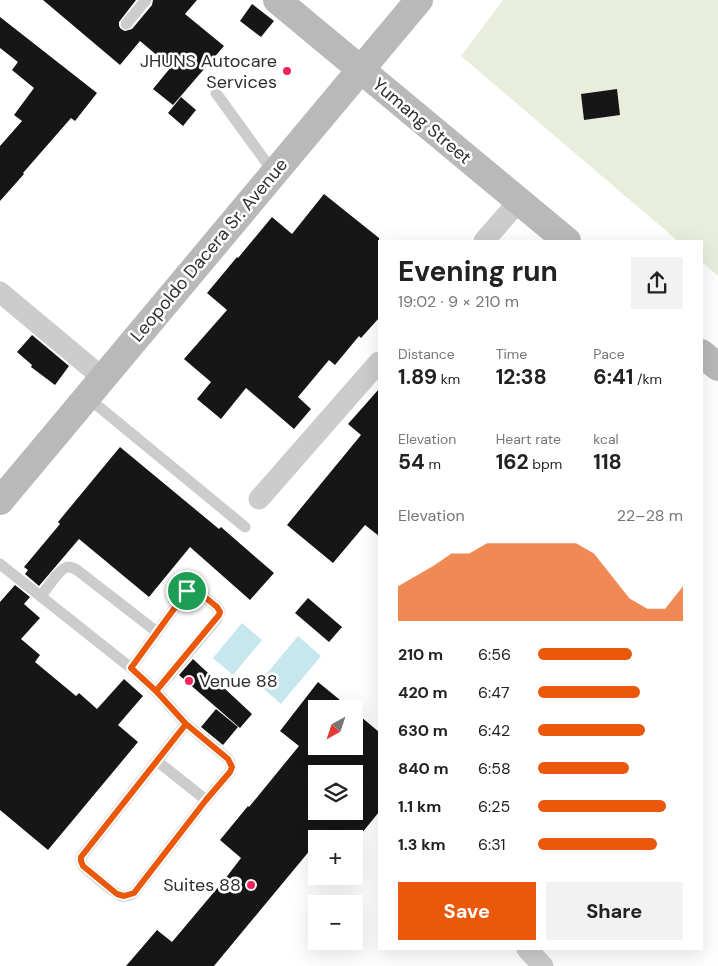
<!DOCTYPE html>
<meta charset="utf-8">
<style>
:root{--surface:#fff;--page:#f2f2f2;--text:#222;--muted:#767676;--accent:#ea580c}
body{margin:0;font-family:"DM Sans",sans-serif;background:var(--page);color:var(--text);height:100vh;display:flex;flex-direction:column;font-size:19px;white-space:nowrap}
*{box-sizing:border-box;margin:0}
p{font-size:16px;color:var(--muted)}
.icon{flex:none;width:28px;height:28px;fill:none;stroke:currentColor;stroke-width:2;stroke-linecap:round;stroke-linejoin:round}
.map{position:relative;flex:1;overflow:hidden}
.sheet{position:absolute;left:378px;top:240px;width:325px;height:710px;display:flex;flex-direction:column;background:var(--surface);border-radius:0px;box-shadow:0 5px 20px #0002}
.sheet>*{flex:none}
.needle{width:32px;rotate:220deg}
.buttons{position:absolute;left:308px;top:700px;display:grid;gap:10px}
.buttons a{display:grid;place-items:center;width:55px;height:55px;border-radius:0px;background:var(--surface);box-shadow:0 5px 20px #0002;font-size:25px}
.pin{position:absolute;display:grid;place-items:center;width:42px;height:42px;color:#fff;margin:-21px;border:2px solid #fff;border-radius:50%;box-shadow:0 1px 5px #0007}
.round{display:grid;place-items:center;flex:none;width:52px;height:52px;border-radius:0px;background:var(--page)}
.head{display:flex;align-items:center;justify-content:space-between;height:85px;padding:0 20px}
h1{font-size:28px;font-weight:700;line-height:38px}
.metrics{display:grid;grid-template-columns:repeat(3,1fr);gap:8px;height:85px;padding:5px 20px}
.metrics div{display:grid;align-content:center}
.metrics b{font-size:21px;font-weight:700}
.metrics small{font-size:14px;font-weight:400}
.metrics p{font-size:14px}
.chart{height:140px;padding:10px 20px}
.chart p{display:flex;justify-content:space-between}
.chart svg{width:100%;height:90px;margin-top:5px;fill:var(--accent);opacity:.7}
.button{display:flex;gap:10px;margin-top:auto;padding:10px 20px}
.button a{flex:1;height:58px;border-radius:0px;background:var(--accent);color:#fff;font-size:20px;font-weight:700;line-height:58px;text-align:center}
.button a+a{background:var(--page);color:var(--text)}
ul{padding:0 20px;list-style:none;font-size:16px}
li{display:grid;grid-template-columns:80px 60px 1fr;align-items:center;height:38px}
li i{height:12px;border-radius:6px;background:var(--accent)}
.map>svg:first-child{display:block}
.green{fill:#e9eedc}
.water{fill:#c7e7ef}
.building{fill:#161616;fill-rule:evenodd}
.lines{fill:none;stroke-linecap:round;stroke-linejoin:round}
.lane{stroke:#ccc;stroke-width:11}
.street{stroke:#ccc;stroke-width:21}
.secondary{stroke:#b9b9b9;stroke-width:28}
.route-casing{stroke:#fff;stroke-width:10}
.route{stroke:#ea580c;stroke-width:6}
.poi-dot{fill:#f5235b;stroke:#fff;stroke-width:2}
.labels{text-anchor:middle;stroke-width:5;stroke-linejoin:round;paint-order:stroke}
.poi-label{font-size:18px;fill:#2f2f2f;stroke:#fff;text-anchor:end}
.street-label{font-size:18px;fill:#2f2f2f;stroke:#fff}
</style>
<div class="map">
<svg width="718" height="966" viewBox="0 0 718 966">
<rect width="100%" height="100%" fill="#fff"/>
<!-- green -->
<path class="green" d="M503,0H718V276L701,261V241H678L461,56Z"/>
<!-- water -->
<g class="water">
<path d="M242,623L262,640L233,675L213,658Z"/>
<path d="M298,636L321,656L281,704L258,684Z"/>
</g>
<!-- building -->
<g class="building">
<path d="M43,0H136L119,22V26L121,29L125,31L132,29L152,5L153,0H197L185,14L224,46L173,105L153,89L171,67L140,41L120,65Z"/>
<path d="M252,4L274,21L261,37L240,21Z"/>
<path d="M0,17L97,93L75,121L71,118L23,173L24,174L0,201V146L22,121L14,115L34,88L12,70L18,62L0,48Z"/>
<path d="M617,89L620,115L584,120L581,94Z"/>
<path d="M181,97L196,110L183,126L168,113Z"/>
<path d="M324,194L379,238V318L361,338L359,336L335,365L329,360L298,397L311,409L294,429L246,388L221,419L197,399L211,382L184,359L227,310L207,293L237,257L238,258L272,217L292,234Z"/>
<path d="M32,335L69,366L55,385L31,367L32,365L17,352Z"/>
<path d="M379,389V536L365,525L333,563L287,525L361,435L348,424Z"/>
<path d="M120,447L219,529L221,527L274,573L250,600L190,547L149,597L79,539L39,586L25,574L28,570L24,567L60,524L58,522Z"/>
<path d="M15,585L30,597L24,604L40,618L21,639L40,655L35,662L76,696L79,693L97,709L124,679L143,696L118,725L138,742L48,850L0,810V602Z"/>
<path d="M308,598L342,627L329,642L295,613Z"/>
<path d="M193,659L252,714L240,728L179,675Z"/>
<path d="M318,682L351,709H316V746H354V711L379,732V812L357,839H316V843L214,966H126L157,930L172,942L225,879L241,858L220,840L248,806L249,807L299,746L280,731ZM316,774H354V811H316Z"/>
<path d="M216,709L238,727L223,745L201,727Z"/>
</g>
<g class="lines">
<!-- lane -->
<g class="lane">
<path d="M126,24L146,0"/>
<path d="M216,93L274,173"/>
<path d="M87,397L245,527"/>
<path d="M0,564L131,668L156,691L186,724L228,759C231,763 232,766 230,772L206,800L134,893C130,895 126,897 122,896C113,893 91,873 83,866L81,861V857L186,724"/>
<path d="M41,596C46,590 61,566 69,567C71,567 75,569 77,570L157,632"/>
<path d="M131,668L187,591L195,589L217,607L220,612L216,620L156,691"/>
<path d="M157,761L206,800"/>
</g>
<!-- street -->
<g class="street">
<path d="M484,241L519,201"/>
<path d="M0,292L103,378"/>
<path d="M259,499L379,362"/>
<path d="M527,949L543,966"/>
</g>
<!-- secondary -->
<g class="secondary">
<path d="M277,0L567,241"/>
<path d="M701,353L718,367"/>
<path d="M0,501L419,0"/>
</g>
</g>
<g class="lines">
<!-- route casing -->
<g class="route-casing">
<path id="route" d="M187,591L131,668L156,691L186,724L81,857V861L83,866L117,894L124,896L134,893L206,800L230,772L232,767L228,759L186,724L156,691L219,615L220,612L217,607L195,589L187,591"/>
</g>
<!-- route -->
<use href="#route" class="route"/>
</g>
<!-- markers -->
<g class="poi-dot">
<circle cx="287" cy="71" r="5"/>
<circle cx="189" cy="681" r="5"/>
<circle cx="251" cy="885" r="5"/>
</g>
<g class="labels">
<!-- poi labels -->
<g class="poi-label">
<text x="277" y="67">JHUNS Autocare<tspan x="277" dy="21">Services</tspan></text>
<text x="199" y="687" text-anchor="start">Venue 88</text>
<text x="241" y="891">Suites 88</text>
</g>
<!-- street labels -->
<g class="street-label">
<text transform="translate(422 121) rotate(40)" y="6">Yumang Street</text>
<text transform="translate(209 250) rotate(-50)" y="6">Leopoldo Dacera Sr. Avenue</text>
</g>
</g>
</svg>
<div class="buttons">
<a><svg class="needle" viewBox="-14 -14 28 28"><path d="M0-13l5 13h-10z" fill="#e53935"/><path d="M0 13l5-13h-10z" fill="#767676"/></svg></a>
<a><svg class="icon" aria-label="layers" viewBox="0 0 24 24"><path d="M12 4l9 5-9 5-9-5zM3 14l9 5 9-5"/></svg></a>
<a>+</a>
<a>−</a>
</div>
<div class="pin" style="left:187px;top:591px;background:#1e9e55"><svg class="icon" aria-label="arrive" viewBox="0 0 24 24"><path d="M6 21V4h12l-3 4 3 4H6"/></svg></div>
<section class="sheet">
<div class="head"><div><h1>Evening run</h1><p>19:02 · 9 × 210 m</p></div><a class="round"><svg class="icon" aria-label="share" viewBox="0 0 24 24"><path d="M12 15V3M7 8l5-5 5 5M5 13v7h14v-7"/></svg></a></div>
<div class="metrics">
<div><p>Distance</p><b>1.89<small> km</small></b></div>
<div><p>Time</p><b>12:38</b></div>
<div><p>Pace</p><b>6:41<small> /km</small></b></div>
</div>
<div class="metrics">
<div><p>Elevation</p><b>54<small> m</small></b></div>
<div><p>Heart rate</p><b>162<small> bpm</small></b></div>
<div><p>kcal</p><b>118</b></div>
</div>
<div class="chart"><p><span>Elevation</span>22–28 m</p>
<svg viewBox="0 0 160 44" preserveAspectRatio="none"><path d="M0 44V27L10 22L20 17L30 11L40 11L50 6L60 6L70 6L80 6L90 6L100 6L110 11L120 22L130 33L140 38L150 38L160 27V44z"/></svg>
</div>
<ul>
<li><b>210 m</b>6:56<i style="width:65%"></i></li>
<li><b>420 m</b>6:47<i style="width:70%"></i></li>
<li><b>630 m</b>6:42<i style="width:74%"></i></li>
<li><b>840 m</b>6:58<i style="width:63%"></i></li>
<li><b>1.1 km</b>6:25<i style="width:88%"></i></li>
<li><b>1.3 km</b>6:31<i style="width:82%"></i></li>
</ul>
<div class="button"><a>Save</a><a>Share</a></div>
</section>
</div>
